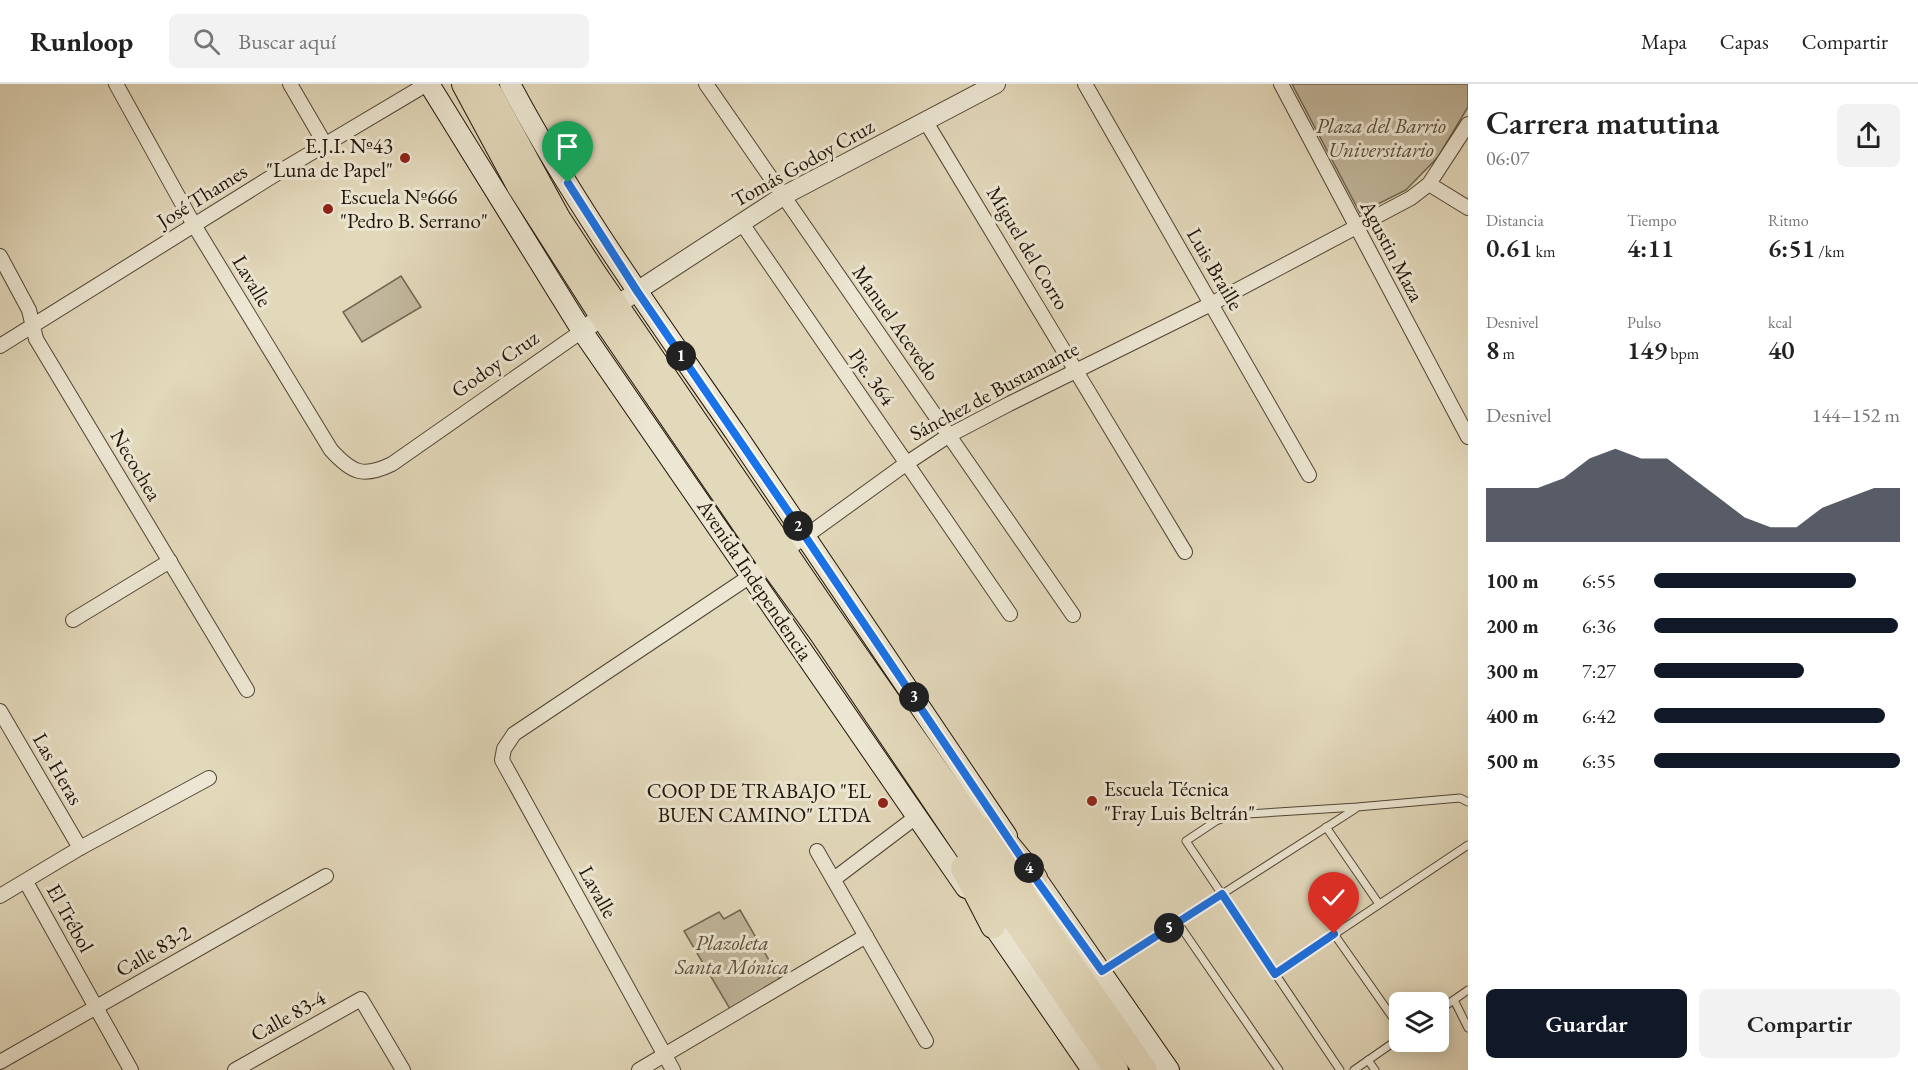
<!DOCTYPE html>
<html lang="es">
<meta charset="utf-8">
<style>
:root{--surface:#fff;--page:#f2f2f2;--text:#222;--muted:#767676;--line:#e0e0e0;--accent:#111827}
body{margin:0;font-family:"EB Garamond",serif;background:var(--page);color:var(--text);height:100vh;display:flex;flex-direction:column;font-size:22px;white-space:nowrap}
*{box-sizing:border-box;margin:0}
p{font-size:20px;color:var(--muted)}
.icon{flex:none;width:33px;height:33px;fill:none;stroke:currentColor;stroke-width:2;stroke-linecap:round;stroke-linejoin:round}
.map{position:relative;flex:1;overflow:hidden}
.side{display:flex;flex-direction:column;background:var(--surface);width:450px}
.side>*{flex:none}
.fabs{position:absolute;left:1389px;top:908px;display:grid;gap:12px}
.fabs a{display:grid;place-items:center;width:60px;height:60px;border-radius:9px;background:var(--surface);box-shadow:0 3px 15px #0003;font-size:30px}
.pin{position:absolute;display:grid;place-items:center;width:51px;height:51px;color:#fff;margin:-62px -26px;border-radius:50% 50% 50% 0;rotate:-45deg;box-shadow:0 0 6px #0007}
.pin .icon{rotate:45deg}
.km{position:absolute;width:30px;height:30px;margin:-15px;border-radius:50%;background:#222;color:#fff;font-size:16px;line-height:30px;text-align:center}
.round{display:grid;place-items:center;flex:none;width:63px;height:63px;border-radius:9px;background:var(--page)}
.headline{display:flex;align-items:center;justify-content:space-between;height:102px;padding:0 18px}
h1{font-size:33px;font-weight:600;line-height:45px}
.figures{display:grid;grid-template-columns:repeat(3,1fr);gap:9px;height:102px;padding:6px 18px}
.figures div{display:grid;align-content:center}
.figures b{font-size:26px;font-weight:600}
.figures small{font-size:16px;font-weight:400}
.figures p{font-size:16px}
.chart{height:168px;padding:12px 18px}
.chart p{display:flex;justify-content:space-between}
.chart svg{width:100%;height:108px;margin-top:6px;fill:var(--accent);opacity:.7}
.action{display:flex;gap:12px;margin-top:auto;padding:12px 18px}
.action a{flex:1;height:69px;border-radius:9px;background:var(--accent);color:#fff;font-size:24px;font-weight:600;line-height:69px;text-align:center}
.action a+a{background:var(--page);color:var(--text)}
ul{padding:0 18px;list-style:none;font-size:20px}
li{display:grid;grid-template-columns:96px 72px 1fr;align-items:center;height:45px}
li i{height:15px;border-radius:8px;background:var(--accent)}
header{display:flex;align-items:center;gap:36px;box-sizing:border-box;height:84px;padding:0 30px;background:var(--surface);border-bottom:2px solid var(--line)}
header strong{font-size:28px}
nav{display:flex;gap:33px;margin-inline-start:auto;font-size:21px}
.search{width:420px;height:54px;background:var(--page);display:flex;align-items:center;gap:15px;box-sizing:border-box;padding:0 21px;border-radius:9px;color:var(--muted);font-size:22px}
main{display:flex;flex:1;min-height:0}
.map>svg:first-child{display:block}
.green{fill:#c1b79c;stroke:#716652;stroke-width:1.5}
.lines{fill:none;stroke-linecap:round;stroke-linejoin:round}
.service-casing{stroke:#514535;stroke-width:9}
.minor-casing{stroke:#514535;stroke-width:16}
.tertiary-casing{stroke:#514535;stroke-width:20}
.secondary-casing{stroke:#211409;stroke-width:22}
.trunk-casing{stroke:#211409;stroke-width:26}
.service{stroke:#ece6d2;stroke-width:7}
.minor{stroke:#ece6d2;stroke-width:14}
.tertiary{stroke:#ece6d2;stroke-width:18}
.secondary{stroke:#ece6d2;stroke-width:20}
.trunk{stroke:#e2d8ba;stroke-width:24}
.route-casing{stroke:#fff;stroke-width:12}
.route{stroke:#1a73e8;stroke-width:8}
.poi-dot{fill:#8f2418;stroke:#ece6d2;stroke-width:2}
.labels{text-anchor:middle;stroke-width:6;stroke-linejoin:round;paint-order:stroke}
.park-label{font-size:21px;font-style:italic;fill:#594d3c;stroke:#ece6d2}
.poi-label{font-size:21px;fill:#211409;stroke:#ece6d2;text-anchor:end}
.street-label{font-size:21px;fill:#211409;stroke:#ece6d2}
</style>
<header>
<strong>Runloop</strong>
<div class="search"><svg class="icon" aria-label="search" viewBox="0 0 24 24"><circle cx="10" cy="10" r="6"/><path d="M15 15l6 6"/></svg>Buscar aquí</div>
<nav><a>Mapa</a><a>Capas</a><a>Compartir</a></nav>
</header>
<main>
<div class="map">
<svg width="1468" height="986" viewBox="0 0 1468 986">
<rect width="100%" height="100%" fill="#e2d8ba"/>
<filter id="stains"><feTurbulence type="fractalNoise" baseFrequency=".00333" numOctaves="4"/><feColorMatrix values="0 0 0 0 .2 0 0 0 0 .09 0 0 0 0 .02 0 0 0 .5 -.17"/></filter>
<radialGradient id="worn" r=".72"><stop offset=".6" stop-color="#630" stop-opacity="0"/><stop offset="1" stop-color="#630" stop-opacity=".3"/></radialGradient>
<!-- green -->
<g class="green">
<path d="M1292,0H1468V23L1438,73L1406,106L1360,129Z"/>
<path d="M401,192L421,223L362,258L343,228Z"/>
<path d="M740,826L780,895L730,925L684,847L719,828L724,835Z"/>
</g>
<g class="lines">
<!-- service casing -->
<g class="service-casing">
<g id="service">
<path d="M1326,743L1379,820"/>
<path d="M1178,839L1279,986"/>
<path d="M1334,850L1400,944"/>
<path d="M1102,887L1355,725"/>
<path d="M1275,890L1468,761"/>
<path d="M1454,916L1468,944"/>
<path d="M1438,927L1468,906"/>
<path d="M1368,976L1375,986"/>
<path d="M1340,986L1186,757L1216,737L1232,731L1357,723L1460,714L1468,718"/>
<path d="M1354,986L1400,954"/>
</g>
</g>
<!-- minor casing -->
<g class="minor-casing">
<g id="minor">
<path d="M116,0L194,141L331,366C352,389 363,394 392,380L582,247"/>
<path d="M290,0L325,60"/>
<path d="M706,0L1073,531"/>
<path d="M1085,0L1309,391"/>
<path d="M1281,0L1468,353"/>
<path d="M926,38L1185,468"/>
<path d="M1429,100L1468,124"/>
<path d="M741,138L1010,530"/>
<path d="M0,172L29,226L36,255L247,606"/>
<path d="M0,262L284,85L427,0"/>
<path d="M73,536L170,477"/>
<path d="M0,627L80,764"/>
<path d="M817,767L926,957"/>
<path d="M834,795L916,733"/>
<path d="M26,798L131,986"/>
<path d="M0,812L80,764L209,694"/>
<path d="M0,978L326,792"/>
<path d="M235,986L361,915L403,986"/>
<path d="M639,986L866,852"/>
<path d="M673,986L502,676L504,665L514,650L752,491L907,379L948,352L1009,320L1211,220L1411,114L1429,100L1468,40"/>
</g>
</g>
<!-- tertiary casing -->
<g class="tertiary-casing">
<path id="tertiary" d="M582,247L637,207L783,112L996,0"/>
</g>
<!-- secondary casing -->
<g class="secondary-casing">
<g id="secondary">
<path d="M429,0L582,247L966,804"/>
<path d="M510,0C574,121 658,237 736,350C827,484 917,618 1007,752"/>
<path d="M1027,781L1169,986"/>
<path d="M985,830L1092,986"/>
</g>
</g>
<!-- trunk casing -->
<g class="trunk-casing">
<g id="trunk">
<path d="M464,0L519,102L602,232L770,478L822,550L1116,986"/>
<path d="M485,0L558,134L594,189L830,534L1145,986"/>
<path d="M993,743L1035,794"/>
<path d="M963,784L993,842"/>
</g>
</g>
<!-- service -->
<use href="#service" class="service"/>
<!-- minor -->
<use href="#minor" class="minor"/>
<!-- tertiary -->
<use href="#tertiary" class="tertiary"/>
<!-- secondary -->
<use href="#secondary" class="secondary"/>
<!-- trunk -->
<use href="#trunk" class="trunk"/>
</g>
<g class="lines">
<!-- route casing -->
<g class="route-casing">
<path id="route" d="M568,99L637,207L805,452L1035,794L1102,887L1222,810L1275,890L1334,850"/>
</g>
<!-- route -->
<use href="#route" class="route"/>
</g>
<!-- markers -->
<g class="poi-dot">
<circle cx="405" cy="74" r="6"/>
<circle cx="328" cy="125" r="6"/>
<circle cx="1092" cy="717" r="6"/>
<circle cx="883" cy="719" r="6"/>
</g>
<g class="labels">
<!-- park labels -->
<g class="park-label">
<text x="1381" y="49">Plaza del Barrio<tspan x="1381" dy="24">Universitario</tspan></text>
<text x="732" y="866">Plazoleta<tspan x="732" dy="24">Santa Mónica</tspan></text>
</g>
<!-- poi labels -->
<g class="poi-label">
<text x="393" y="69">E.J.I. Nº43<tspan x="393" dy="24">"Luna de Papel"</tspan></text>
<text x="340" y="120" text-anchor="start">Escuela Nº666<tspan x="340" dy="24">"Pedro B. Serrano"</tspan></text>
<text x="1104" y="712" text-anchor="start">Escuela Técnica<tspan x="1104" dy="24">"Fray Luis Beltrán"</tspan></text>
<text x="871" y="714">COOP DE TRABAJO "EL<tspan x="871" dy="24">BUEN CAMINO" LTDA</tspan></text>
</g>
<!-- street labels -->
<g class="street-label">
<text transform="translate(803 79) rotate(-29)" y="7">Tomás Godoy Cruz</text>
<text transform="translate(202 112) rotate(-32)" y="7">José Thames</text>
<text transform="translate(1028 164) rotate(59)" y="7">Miguel del Corro</text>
<text transform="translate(1392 167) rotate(62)" y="7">Agustin Maza</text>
<text transform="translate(1215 185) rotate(60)" y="7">Luis Braille</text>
<text transform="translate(252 197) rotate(59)" y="7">Lavalle</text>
<text transform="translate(896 239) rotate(55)" y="7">Manuel Acevedo</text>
<text transform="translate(495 280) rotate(-35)" y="7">Godoy Cruz</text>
<text transform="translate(872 293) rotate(55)" y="7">Pje. 364</text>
<text transform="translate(994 307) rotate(-28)" y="7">Sánchez de Bustamante</text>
<text transform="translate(136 381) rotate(59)" y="7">Necochea</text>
<text transform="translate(755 496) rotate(56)" y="7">Avenida Independencia</text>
<text transform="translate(58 685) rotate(60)" y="7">Las Heras</text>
<text transform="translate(598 808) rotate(61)" y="7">Lavalle</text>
<text transform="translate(70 834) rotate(61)" y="7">El Trébol</text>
<text transform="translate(153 867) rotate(-30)" y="7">Calle 83-2</text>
<text transform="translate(288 932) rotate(-29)" y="7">Calle 83-4</text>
</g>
</g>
<rect width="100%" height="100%" filter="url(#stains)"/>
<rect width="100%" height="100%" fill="url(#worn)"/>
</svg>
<div class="fabs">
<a><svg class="icon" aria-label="layers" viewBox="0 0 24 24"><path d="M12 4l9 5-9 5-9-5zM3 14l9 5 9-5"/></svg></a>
</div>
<div class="pin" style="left:568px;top:99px;background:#1e9e55"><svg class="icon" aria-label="arrive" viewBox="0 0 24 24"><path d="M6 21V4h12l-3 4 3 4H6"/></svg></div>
<div class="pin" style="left:1334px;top:850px;background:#d93025"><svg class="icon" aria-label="check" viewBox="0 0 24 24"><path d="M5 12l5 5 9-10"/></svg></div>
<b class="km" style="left:681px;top:272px">1</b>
<b class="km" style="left:798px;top:442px">2</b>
<b class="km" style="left:914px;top:613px">3</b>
<b class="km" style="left:1029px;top:784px">4</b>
<b class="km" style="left:1169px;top:844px">5</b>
</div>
<section class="side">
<div class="headline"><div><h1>Carrera matutina</h1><p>06:07</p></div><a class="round"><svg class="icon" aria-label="share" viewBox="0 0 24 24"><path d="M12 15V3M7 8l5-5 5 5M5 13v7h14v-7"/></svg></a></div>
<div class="figures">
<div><p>Distancia</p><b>0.61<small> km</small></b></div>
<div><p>Tiempo</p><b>4:11</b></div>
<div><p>Ritmo</p><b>6:51<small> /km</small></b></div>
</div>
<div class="figures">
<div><p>Desnivel</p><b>8<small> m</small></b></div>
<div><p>Pulso</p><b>149<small> bpm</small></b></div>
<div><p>kcal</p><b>40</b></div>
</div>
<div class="chart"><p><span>Desnivel</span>144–152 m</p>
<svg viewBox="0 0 160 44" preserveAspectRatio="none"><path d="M0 44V22L10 22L20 22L30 18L40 10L50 6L60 10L70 10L80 18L90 26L100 34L110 38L120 38L130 30L140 26L150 22L160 22V44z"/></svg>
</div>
<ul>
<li><b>100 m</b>6:55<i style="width:82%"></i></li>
<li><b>200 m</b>6:36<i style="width:99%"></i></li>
<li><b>300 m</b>7:27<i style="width:61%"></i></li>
<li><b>400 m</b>6:42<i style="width:94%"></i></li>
<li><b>500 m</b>6:35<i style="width:100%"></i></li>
</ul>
<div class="action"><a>Guardar</a><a>Compartir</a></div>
</section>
</main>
